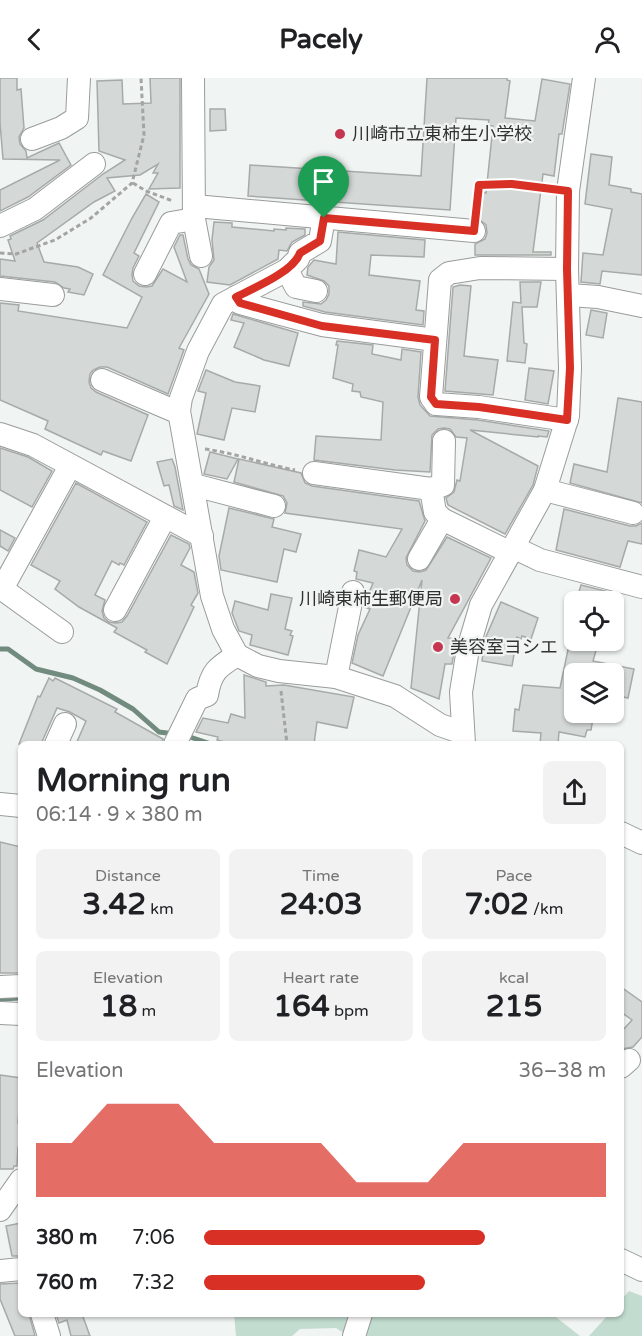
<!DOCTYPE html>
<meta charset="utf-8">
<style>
:root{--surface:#fff;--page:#f2f2f2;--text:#202124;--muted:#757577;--accent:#d93025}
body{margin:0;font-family:"Varela Round","Noto Sans JP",sans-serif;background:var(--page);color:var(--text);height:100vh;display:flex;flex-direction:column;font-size:22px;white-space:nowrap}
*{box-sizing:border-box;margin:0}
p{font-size:20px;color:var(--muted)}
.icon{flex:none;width:33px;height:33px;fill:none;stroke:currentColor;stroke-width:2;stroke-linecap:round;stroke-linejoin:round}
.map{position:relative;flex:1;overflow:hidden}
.panel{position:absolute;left:18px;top:663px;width:606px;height:576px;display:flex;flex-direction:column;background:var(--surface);border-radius:9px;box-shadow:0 2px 4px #0004}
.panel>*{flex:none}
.controls{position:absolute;left:564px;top:513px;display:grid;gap:12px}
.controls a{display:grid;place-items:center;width:60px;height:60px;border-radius:9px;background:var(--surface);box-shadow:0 2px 4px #0004;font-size:30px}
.pin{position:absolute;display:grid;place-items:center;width:51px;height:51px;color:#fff;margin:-62px -26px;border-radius:50% 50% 50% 0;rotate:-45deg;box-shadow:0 0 6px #0007}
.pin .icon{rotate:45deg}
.round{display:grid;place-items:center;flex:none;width:63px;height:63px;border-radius:9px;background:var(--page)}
.headline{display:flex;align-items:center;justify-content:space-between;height:102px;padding:0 18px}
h1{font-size:33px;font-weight:800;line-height:45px}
.metrics{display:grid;grid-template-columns:repeat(3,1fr);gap:9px;height:102px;padding:6px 18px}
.metrics div{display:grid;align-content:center;border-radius:9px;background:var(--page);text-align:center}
.metrics b{font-size:30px;font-weight:800}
.metrics small{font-size:16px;font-weight:400}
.metrics p{font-size:16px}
.chart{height:168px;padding:12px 18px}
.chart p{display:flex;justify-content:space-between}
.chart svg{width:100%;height:108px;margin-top:6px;fill:var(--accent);opacity:.7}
ul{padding:0 18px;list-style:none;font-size:20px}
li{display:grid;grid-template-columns:96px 72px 1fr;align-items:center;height:45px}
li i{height:15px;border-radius:8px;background:var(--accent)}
header{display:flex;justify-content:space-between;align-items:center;height:78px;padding:0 18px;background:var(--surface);font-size:27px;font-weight:800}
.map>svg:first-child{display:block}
.green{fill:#c3dcd0}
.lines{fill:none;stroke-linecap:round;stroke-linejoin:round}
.stream{stroke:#728b7f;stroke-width:5}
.building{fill:#d4d8d6;stroke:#a6aaa8;stroke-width:1.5}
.minor-casing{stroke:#999c9a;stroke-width:24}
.path{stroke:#a2a5a4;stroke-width:3;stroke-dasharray:4.5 3;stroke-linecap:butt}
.minor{stroke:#fff;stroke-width:22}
.route-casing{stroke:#fff;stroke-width:12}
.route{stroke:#d93025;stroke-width:8}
.poi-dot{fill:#c63650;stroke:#f0f4f2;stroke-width:2}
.labels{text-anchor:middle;stroke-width:4.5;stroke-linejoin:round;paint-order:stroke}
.poi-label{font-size:18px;fill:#303231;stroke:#f0f4f2;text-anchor:start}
</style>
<header><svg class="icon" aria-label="back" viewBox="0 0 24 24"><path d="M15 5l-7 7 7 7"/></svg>Pacely<svg class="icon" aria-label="person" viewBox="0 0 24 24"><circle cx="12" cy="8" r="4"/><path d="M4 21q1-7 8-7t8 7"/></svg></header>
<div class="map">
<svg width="642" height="1258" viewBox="0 0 642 1258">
<rect width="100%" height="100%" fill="#f0f4f2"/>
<!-- green -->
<g class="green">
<path d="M629,1213L642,1218V1258H589L609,1236H621V1222Z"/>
<path d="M234,1236H552L580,1258H349L336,1250L300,1251L292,1258H236Z"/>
</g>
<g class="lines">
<!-- stream -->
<g class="stream">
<path d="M0,571H8L36,591L73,600L100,612L133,631L159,654L175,656"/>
<path d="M187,658L211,666"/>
<path d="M0,921L21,920"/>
</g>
</g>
<!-- building -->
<g class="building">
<path d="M0,0H17V12L21,11L24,50L19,59L20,66L26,73L27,80L59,65L71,87L28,119L0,133V112L60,82L3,81L0,45Z"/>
<path d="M150,0H180V110L149,111L158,95H153L158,86L140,97L107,100L115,113L94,124L37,165L44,184L78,189L93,196L84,217L68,214L70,211L64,210L55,204L0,198V181L15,183L8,162L11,161L10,158L43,142L103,96L125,82L99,73L97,3L122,2L123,26L151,25Z"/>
<path d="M427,0H507V2L510,3L505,40L535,43L542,1L570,6L562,56H559L554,98L543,96L533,174H551V177H475V166L485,161L487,155L486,147L479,141L482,114L486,115L493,48L488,47L489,42L456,40L450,132L248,118L250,87L421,98Z"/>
<path d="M210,31H225L226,52L210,53Z"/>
<path d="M591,76L612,79L609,107L631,111V114L642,116V197L602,193L600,206L581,204L583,175L603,177L612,131L585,126Z"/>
<path d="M146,116L159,124L134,175L139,178L133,190L132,197L133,203L139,208L146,209L152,208L163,191L187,204L174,169L180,157H183L188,181L191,187L199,191L209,216L179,270L184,272L168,316L107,289H100L93,292L90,296L89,304L91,310L96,314L148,337L131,383L103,373L101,377L45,351L48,343L0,322V225L19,227L18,233L127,250L142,219L103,197L132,140Z"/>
<path d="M214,144L232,145V149L274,153V151L286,152V150L305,151V157L292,164L287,173L279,172L278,181L230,207L207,204L209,189L214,182L212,162Z"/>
<path d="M338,154L425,162L424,179L371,177L369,197L420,203L416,232L424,233L423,247L325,234L303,228V224L321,226L326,222L329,216V208L324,203L307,197L308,189L314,182L336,186Z"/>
<path d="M520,204H541L537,229H522L524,265L527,266L525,285L507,283L513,224L521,225Z"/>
<path d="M460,207L471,208L464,278L498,282L493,317L445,313L453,209Z"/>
<path d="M591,232L607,235L603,260L586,257Z"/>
<path d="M233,236L298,255L289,288L264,282L234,269L244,245L231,242Z"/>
<path d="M337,263L373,267L372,276L401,282L402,271L421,274L418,319L420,327L430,338L478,342L549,353L547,359L538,358V359L470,352L538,388L533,407L505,456L448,427L446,420L454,414L457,402L460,403L467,360L456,359L450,351L444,350L438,351L432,357L430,394L395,392L314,382L316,358L381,362L383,324L361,319L360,314L352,313L353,306L333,300L338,267H336Z"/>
<path d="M529,290L554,293L548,326L525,322Z"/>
<path d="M206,292L235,304L260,308L255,334L232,330L224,362L197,356L206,315L198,313Z"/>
<path d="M618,320L642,324V425L570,405L574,386L607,394Z"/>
<path d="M0,370L28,379L52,393L32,429L0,412Z"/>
<path d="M210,374L238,381L227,401L204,396Z"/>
<path d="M172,381L175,389L183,432L174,428L169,407L164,408L157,384Z"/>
<path d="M239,381L301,395L305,405L312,408L419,423L425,443L406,480L407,487L413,493L420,494L426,492L447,459L491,480L448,560L456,561L455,568L452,586H445L439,621L411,610L422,502L383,598L352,585L358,557L370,531L364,529L365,524L373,505L356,501L357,494L354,493L359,472L386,479L402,451L285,435L287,425L283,418L234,404Z"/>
<path d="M76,405L147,444L124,487L120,485L119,487L112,483L95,517L105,522L102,533L104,540L109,544L116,545L122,544L127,538L171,457L189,466L190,470L181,487L194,494L198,515L191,527L194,529L167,586L145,574L147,572L114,554L117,550L79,529L55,511L60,503L31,487Z"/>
<path d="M229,430L274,441L272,449L301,456L296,474L284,471L277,504L221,492L219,478Z"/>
<path d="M564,431L630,448H636L642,445V466L628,463L620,489L556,472Z"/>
<path d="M0,452L15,460L8,473L0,468Z"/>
<path d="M581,507L613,515L610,524H576Z"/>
<path d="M271,516L292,520L285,551L292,553L290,557L293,558L288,577L250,567L252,557L239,553L232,535L235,523L268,532Z"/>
<path d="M501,524L538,540L531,561L522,558L521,561L517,559L512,588L482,583L485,561Z"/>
<path d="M570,562H599L593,583L634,591L628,620L614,617V596H574V634H594L591,652H587L585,659L559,654L558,666H540L541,655L513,653L515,631L519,632L523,607L560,610Z"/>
<path d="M244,597L266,604V608L284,607L354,619L347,650L317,644L314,666H232L217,662L218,659L196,654L203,640L228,645L231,636L245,640Z"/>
<path d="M49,600L53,603L55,600L117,631L115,634L163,661L162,666H76L86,643L70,634L57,630L41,666H19L38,618L40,619Z"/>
<path d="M0,764L21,769V895H0Z"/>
<path d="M621,909L642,924V959L633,969L621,971V954L632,942L621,934Z"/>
<path d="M0,997L21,1000L18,1045H21V1069H18L17,1088H14L13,1091H0Z"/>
<path d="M21,1145V1178H12L6,1148Z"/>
<path d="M21,1205V1236H29L35,1258H15L0,1221V1206Z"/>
<path d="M56,1236H82L90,1258H71L67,1242L59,1245Z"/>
</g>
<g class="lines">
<!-- minor casing -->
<g class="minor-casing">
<g id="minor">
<path d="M193,0L194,141L201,178"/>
<path d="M32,61L61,50L77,40L79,0"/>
<path d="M195,128L474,153"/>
<path d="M324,139L320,163L300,175L298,181L287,192L223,226L198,273L181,320L179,333L212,518L223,551L237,577L258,588L279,593L336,599L395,618L440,647L463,655"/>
<path d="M0,148L35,131L94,86"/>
<path d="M287,192L296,209L316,213"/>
<path d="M145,196L171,145L194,141"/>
<path d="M0,211L53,217"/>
<path d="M569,217L598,219L642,228"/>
<path d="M236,219L240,225L322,247L435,262"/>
<path d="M102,302L172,332L179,333"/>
<path d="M567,342L479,329L436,326L431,319L440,202L449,195L480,190L567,191"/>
<path d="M0,356L33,367L202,458"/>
<path d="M314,395L431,411L435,434L442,441L511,475"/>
<path d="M194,407L274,428"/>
<path d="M431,411L443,407L444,363"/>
<path d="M545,412L633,435"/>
<path d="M513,469L540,482L642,509"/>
<path d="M419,481L442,441"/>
<path d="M0,510L2,511L70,388"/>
<path d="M2,511L62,554"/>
<path d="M115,532L165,439"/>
<path d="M336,599L353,514"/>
<path d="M56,666L65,646"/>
<path d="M175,666L197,621L207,617C211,593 218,589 237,577"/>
<path d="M464,666L461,614L468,571L481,527L545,412L568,338L570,290L567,191L568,113L584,0"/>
<path d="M0,726L21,728"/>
<path d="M621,755L642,765"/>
<path d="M0,909L21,908"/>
<path d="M0,935L21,936"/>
<path d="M621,989L629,982"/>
<path d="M0,1132L21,1102"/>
<path d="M621,1182L642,1192"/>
<path d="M0,1193L21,1191"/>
<path d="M42,1236L49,1258"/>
<path d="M354,1258L361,1236"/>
</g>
</g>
<!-- path -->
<g class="path">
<path d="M133,105L146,113L173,123"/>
<path d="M476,134L479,107L512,106L547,110"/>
<path d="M0,175L16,176L55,162L91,140L132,105L144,57L141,0"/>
<path d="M205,371C235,375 264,386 295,392"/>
<path d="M281,613L287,666"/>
</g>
<!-- minor -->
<use href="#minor" class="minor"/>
</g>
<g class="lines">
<!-- route casing -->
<g class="route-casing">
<path id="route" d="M512,106L568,113L567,191L570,290L567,342L479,329L436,326L431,319L435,262L322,248L240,225L236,219C254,210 293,194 300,175L320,163L324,140L474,153L479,107Z"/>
</g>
<!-- route -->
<use href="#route" class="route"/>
</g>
<!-- markers -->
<g class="poi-dot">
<circle cx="340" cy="56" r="6"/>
<circle cx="455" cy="521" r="6"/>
<circle cx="438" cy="569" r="6"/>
</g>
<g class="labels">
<!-- poi labels -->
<g class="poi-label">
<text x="352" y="62">川崎市立東柿生小学校</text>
<text x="443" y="527" text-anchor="end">川崎東柿生郵便局</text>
<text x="450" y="575">美容室ヨシエ</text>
</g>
</g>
</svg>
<div class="controls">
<a><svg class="icon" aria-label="locate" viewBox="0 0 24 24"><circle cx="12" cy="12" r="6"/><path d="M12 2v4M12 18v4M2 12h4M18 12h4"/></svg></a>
<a><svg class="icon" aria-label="layers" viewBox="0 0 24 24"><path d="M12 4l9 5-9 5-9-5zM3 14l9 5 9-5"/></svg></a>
</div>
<div class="pin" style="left:324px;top:140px;background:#1e9e55"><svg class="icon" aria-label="arrive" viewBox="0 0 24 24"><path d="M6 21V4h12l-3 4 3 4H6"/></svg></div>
<section class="panel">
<div class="headline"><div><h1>Morning run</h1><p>06:14 · 9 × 380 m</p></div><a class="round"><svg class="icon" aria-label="share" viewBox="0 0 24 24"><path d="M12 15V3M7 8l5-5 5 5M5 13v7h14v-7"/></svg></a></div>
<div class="metrics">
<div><p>Distance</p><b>3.42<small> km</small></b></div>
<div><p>Time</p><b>24:03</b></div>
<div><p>Pace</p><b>7:02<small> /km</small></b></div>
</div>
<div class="metrics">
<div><p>Elevation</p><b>18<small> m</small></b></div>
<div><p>Heart rate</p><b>164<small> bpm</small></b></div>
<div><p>kcal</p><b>215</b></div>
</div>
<div class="chart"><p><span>Elevation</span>36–38 m</p>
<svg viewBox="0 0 160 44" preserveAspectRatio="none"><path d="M0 44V22L10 22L20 6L30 6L40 6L50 22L60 22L70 22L80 22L90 38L100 38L110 38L120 22L130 22L140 22L150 22L160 22V44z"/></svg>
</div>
<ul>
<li><b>380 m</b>7:06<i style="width:70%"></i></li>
<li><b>760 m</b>7:32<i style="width:55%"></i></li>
</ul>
</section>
</div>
